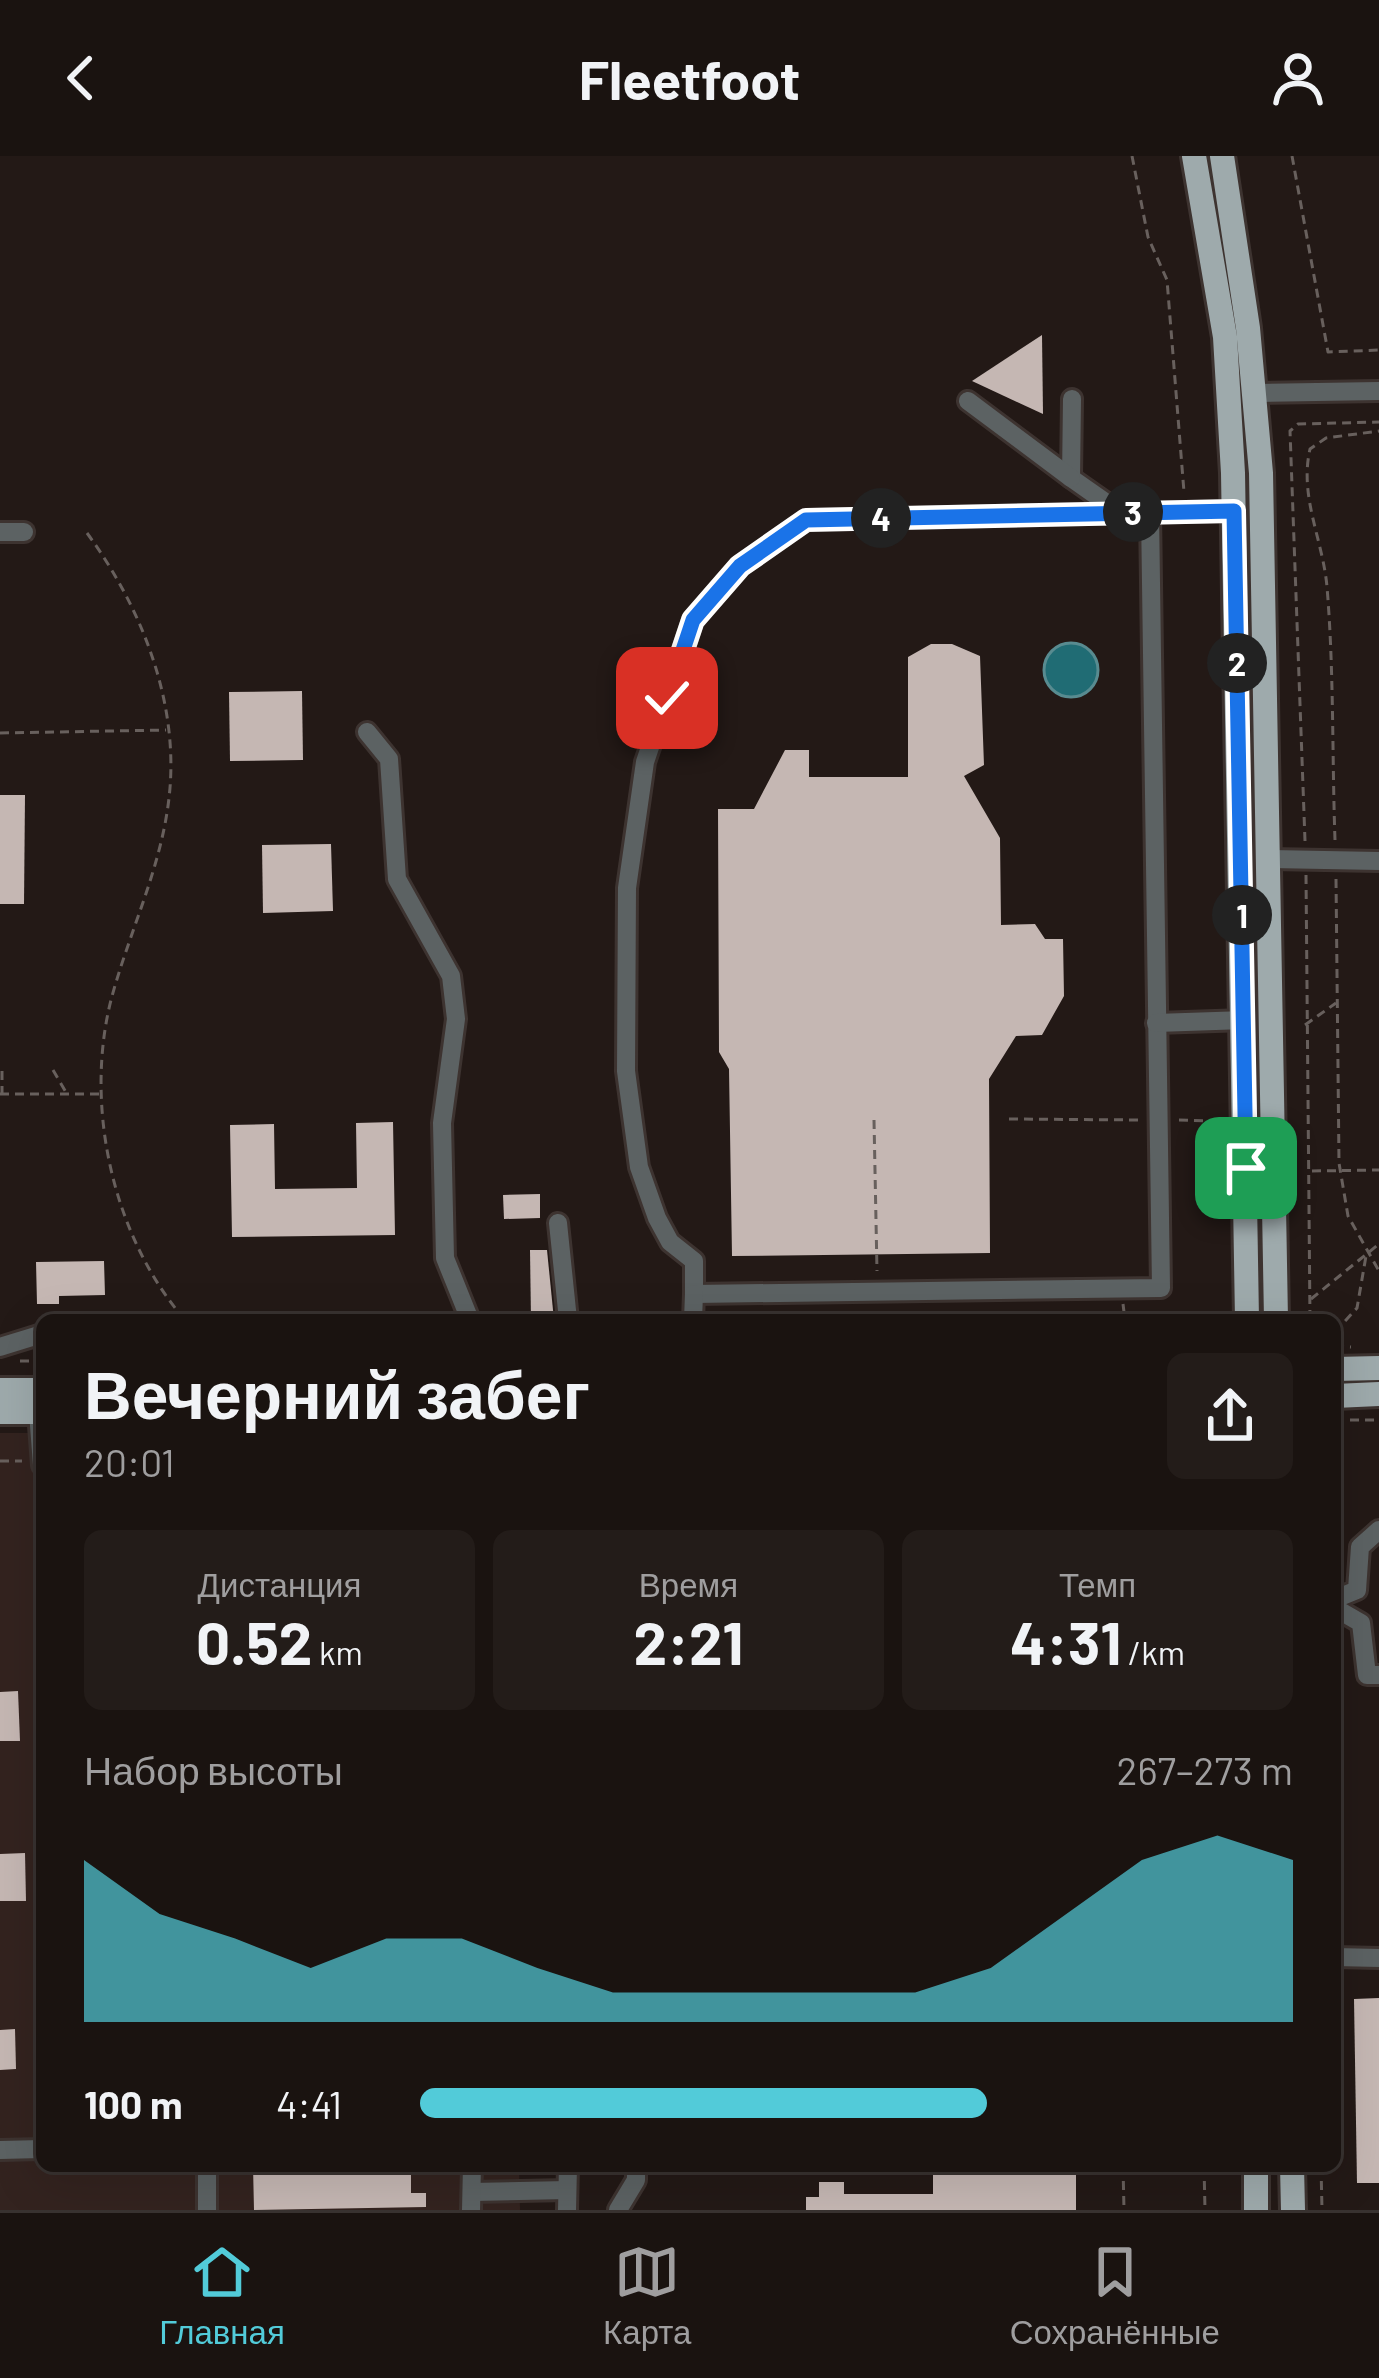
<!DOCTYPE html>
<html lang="ru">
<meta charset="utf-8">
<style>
:root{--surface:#1a1310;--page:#231c19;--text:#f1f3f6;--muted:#9f9e9f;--line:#383230;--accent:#52cbd9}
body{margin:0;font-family:Barlow,sans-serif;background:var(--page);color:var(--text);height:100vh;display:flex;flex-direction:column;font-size:45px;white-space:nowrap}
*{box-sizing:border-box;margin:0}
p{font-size:39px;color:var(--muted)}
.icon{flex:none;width:66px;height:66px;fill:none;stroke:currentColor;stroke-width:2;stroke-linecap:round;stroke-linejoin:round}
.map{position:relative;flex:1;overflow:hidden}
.sheet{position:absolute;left:36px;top:1158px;width:1305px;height:858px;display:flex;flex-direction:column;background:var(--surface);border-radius:18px;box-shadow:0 12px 48px #0002,0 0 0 3px var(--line)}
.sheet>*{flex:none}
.pin{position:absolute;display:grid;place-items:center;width:102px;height:102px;color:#fff;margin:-51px;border-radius:24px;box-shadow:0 6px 18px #0006}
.km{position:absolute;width:60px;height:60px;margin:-30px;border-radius:50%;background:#222;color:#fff;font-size:33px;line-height:60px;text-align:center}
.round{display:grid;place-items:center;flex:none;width:126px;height:126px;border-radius:18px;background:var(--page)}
.headline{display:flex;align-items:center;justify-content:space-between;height:204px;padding:0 48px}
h1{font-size:66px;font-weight:700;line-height:90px}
.metrics{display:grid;grid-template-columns:repeat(3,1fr);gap:18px;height:204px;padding:12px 48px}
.metrics div{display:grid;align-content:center;border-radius:18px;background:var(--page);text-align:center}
.metrics b{font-size:60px;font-weight:700}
.metrics small{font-size:33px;font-weight:400}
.metrics p{font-size:33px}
.chart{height:336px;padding:24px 48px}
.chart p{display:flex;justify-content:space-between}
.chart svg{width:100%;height:216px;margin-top:12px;fill:var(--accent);opacity:.7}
ul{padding:0 48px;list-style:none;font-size:39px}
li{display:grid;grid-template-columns:192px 144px 1fr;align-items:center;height:90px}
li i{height:30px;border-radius:15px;background:var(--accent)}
header{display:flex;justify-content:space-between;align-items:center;height:156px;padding:0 48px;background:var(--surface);font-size:54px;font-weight:700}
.tab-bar{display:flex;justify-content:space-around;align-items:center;height:168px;border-top:3px solid var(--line);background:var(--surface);font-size:33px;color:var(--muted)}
.tab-bar a{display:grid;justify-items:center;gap:6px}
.tab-bar .selected{color:var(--accent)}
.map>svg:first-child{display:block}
.built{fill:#33231f}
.water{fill:#206c74;stroke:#588b90;stroke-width:3}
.building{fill:#c5b7b3}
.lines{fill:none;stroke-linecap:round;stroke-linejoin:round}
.minor-casing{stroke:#3d3330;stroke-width:24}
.major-casing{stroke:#3d3330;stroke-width:30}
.path{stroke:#68605d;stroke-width:3;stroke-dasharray:9 6;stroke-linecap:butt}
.minor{stroke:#5c6263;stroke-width:18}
.major{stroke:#9eaaac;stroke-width:24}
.route-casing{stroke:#fff;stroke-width:24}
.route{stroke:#1a73e8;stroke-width:15}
</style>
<header><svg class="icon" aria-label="back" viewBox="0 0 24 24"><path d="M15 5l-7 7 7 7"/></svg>Fleetfoot<svg class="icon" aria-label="person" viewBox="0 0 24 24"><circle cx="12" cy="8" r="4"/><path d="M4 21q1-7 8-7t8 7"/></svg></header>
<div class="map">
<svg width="1379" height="2054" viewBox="0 0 1379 2054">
<rect width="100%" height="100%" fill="#231916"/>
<!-- built -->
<path class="built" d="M0,1277H42V2010H519L520,2054H0Z"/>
<!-- water -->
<circle class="water" cx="1071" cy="514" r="27"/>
<!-- building -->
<g class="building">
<path d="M1042,179L1043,258L972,225Z"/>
<path d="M931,488H952L980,500L984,609L964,620L1000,682L1001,769L1035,768L1045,783H1063L1064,840L1042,879L1016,880L989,923L990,1097L732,1100L729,913L719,896L718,653H754L785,594H809V621H908V501Z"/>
<path d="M302,535L303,604L230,605L229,536Z"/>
<path d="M0,639H25L24,748H0Z"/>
<path d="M331,688L333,755L263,757L262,689Z"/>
<path d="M393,966L395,1079L232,1081L230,969L274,968L275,1033L357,1032L356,967Z"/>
<path d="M540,1038V1062L504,1063L503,1039Z"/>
<path d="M530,1094H547L554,1164H531Z"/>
<path d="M104,1105L105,1139L59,1140V1148H37L36,1106Z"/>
<path d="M18,1535L20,1585H0V1536Z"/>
<path d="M25,1697L26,1745H0V1698Z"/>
<path d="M1379,1842V2027H1357L1354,1843Z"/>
<path d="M15,1873L16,1913L0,1914V1874Z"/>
<path d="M253,2010H411V2037H426V2051L254,2054Z"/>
<path d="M933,2010H1076V2054H806V2041H819V2026H844V2038H933Z"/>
</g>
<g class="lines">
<!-- minor casing -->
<g class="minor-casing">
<g id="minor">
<path d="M1256,237L1379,235"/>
<path d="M1072,243L1071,322L1121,357"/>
<path d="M968,245L1071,322"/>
<path d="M1150,356L1161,1132L694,1138V1105L670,1086L657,1062L639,1011L626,915L627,732L645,606L693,464L740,410L806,364L1234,355"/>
<path d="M0,376H24"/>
<path d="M367,576L389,603L397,723L451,820L456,863L442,967L445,1102L470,1164"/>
<path d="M1271,703L1379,705"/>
<path d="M1156,867L1245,864"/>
<path d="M558,1067L568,1164"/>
<path d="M693,1164L694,1138"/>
<path d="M0,1191L42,1178"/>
<path d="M38,1256L42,1309"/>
<path d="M1335,1443L1357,1434L1360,1391L1379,1374"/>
<path d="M1335,1452L1361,1467L1367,1519H1379"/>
<path d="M1335,1801L1379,1802"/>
<path d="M0,1994L42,1993"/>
<path d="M472,2036L567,2034"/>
<path d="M207,2054V2010"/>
<path d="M471,2054L472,2010"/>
<path d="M567,2054L568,2010"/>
<path d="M618,2054L636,2024V2010"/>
</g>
</g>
<!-- major casing -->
<g class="major-casing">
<g id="major">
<path d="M1194,0L1225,181L1233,317L1247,1164"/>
<path d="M1222,0L1248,172L1261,317L1276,1164"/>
<path d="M1335,1213L1379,1212"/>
<path d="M0,1234H42"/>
<path d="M1335,1240L1379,1238"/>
<path d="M0,1256H42"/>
<path d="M1256,2010V2054"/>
<path d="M1292,2010L1293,2054"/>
</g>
</g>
<!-- path -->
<g class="path">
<path d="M1132,0L1148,81L1167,124L1184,336"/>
<path d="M1292,0L1328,196L1379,194"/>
<path d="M87,377C142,452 180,548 169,642C161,713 129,776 111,844C84,951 113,1081 185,1164"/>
<path d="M0,577L166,574"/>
<path d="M1335,684C1332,600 1334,515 1327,431C1323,384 1299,341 1310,293L1326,282L1379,275"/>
<path d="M1305,685L1290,275L1298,268L1379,266"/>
<path d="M1306,719L1310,1164"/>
<path d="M1336,723L1339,1007L1348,1060L1379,1115"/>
<path d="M1305,869L1336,847"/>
<path d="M53,914L67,938"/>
<path d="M2,915V938"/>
<path d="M0,938H100"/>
<path d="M1009,963L1140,964"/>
<path d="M874,964L877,1115"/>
<path d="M1179,964L1215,965"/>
<path d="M1312,1015L1379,1014"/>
<path d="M1311,1143L1379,1088"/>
<path d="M1123,1148L1125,1164"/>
<path d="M167,1164L176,1154L177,1164"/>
<path d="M1335,1176L1357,1152L1366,1100"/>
<path d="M1335,1190L1351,1191"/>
<path d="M20,1205H42"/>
<path d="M1335,1264H1379"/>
<path d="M0,1305H22"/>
<path d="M614,2010V2023"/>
<path d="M1123,2010L1124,2054"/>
<path d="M1204,2010L1205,2054"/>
<path d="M1321,2010L1322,2054"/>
</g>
<!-- minor -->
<use href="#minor" class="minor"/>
<!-- major -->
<use href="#major" class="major"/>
</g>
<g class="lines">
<!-- route casing -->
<g class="route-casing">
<path id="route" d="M667,542L693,464L740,410L806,364L1234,355L1246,1012"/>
</g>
<!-- route -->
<use href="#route" class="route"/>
</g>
</svg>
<div class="pin" style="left:1246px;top:1012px;background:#1e9e55"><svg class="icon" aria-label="arrive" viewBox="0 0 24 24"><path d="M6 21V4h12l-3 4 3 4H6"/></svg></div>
<div class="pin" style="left:667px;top:542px;background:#d93025"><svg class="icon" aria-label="check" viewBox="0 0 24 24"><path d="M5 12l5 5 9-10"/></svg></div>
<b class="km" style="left:1242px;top:759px">1</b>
<b class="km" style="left:1237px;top:507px">2</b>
<b class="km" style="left:1133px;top:356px">3</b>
<b class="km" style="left:881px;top:362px">4</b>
<section class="sheet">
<div class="headline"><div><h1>Вечерний забег</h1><p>20:01</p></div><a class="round"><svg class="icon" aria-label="share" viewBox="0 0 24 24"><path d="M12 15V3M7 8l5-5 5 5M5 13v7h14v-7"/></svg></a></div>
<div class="metrics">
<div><p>Дистанция</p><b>0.52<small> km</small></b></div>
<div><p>Время</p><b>2:21</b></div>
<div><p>Темп</p><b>4:31<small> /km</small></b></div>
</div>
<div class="chart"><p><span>Набор высоты</span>267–273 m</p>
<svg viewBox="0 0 160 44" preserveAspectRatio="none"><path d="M0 44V11L10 22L20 27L30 33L40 27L50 27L60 33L70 38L80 38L90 38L100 38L110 38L120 33L130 22L140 11L150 6L160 11V44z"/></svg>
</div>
<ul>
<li><b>100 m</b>4:41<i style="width:65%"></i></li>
</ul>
</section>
</div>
<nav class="tab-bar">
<a class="selected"><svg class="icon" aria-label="home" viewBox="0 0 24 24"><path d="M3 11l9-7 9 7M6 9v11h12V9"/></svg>Главная</a>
<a><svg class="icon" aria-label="map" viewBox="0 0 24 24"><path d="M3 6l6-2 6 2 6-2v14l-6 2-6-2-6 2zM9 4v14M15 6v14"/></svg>Карта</a>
<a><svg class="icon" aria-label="saved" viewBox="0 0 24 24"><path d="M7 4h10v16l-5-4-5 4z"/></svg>Сохранённые</a>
</nav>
